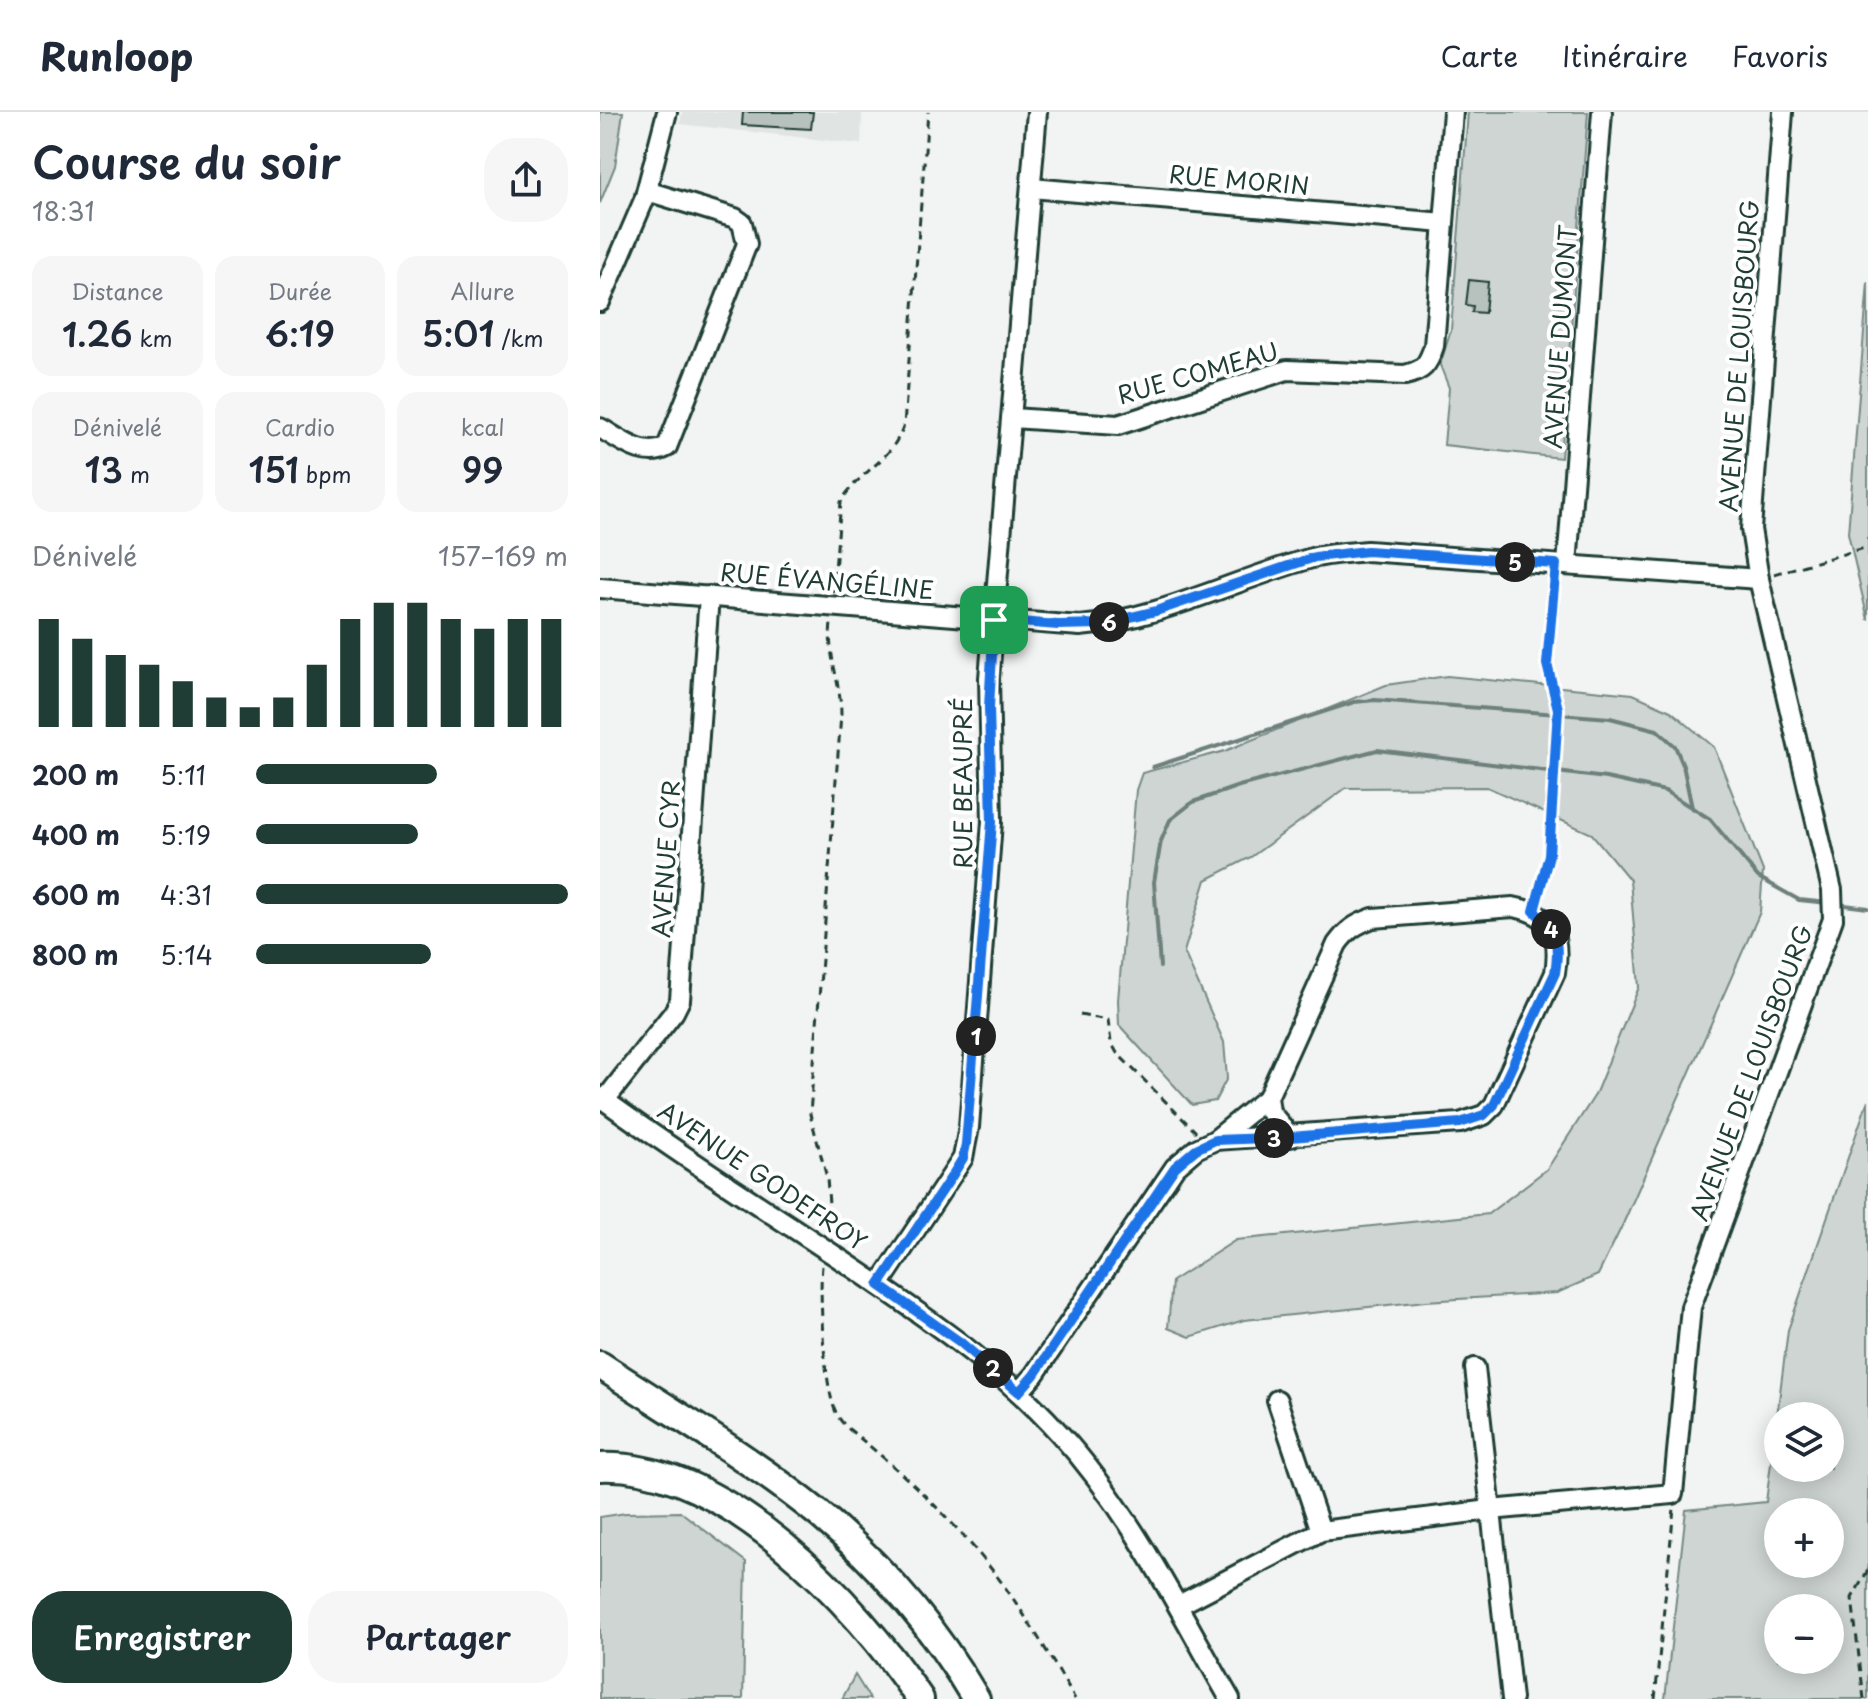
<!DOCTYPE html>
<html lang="fr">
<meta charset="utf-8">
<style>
:root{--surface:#fff;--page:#f6f6f7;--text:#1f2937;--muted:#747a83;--line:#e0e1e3;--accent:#1f3d34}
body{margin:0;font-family:"Playpen Sans",sans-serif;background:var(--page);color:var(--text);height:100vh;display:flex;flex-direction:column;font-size:30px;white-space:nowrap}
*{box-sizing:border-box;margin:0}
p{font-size:26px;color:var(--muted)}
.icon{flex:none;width:44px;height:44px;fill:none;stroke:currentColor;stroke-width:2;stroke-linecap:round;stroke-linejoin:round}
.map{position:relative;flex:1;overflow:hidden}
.sheet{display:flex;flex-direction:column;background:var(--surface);width:600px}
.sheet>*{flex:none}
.fabs{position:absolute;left:1164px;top:1290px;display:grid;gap:16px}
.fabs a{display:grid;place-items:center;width:80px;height:80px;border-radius:50%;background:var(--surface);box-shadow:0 4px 20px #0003;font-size:40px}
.pin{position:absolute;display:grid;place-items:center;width:68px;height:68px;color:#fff;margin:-34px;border-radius:16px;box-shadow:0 4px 12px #0006}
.km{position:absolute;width:40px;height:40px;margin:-20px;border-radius:50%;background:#222;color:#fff;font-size:22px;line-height:40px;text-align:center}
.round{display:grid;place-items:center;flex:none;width:84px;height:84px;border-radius:32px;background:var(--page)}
.overview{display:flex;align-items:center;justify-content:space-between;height:136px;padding:0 32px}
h1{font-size:44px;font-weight:600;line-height:60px}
.stats{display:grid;grid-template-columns:repeat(3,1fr);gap:12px;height:136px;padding:8px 32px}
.stats div{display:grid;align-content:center;border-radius:20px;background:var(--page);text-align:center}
.stats b{font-size:34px;font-weight:600}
.stats small{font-size:22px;font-weight:400}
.stats p{font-size:22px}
.chart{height:224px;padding:16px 32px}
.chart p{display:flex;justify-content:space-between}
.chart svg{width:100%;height:144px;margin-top:8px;stroke:var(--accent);stroke-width:6}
.cta{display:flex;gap:16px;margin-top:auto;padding:16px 32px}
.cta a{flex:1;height:92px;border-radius:32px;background:var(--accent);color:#fff;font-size:32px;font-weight:600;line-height:92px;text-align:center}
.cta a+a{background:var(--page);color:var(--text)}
ul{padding:0 32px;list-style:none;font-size:26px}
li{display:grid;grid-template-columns:128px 96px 1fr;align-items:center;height:60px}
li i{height:20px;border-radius:10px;background:var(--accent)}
header{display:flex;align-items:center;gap:48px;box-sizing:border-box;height:112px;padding:0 40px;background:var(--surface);border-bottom:2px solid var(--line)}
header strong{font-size:38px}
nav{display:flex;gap:44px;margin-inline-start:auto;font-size:28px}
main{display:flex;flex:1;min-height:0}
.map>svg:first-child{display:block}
.built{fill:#e0e4e3}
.green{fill:#ced5d3;stroke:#768984;stroke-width:2;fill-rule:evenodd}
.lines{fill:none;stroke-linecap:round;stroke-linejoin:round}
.stream{stroke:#6d807b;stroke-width:4}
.building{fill:#b7c1bd;stroke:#1f3d34;stroke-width:2}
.minor-casing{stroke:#1f3d34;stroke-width:24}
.highway-casing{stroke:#1f3d34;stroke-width:32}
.path{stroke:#1f3d34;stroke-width:3;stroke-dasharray:8 6;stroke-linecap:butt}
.minor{stroke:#fff;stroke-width:18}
.highway{stroke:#fff;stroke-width:26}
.route-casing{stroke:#fff;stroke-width:16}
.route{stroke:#1a73e8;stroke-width:10}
.labels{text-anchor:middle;stroke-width:8;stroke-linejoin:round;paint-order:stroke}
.street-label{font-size:24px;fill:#1f3d34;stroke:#fff}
</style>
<header>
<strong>Runloop</strong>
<nav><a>Carte</a><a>Itinéraire</a><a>Favoris</a></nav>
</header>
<main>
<section class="sheet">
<div class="overview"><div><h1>Course du soir</h1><p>18:31</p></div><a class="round"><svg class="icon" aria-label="share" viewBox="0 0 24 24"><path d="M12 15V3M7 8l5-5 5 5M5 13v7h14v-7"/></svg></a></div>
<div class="stats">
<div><p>Distance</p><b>1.26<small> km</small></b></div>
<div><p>Durée</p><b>6:19</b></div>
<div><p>Allure</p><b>5:01<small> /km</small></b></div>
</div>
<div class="stats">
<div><p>Dénivelé</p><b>13<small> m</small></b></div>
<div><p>Cardio</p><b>151<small> bpm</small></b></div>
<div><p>kcal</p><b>99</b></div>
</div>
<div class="chart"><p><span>Dénivelé</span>157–169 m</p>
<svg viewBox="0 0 160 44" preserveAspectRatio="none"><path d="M5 44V11M15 44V17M25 44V22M35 44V25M45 44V30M55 44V35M65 44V38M75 44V35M85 44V25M95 44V11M105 44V6M115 44V6M125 44V11M135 44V14M145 44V11M155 44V11"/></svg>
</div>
<ul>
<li><b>200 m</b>5:11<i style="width:58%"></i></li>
<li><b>400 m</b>5:19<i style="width:52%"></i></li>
<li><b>600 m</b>4:31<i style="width:100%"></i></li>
<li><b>800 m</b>5:14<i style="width:56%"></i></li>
</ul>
<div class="cta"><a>Enregistrer</a><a>Partager</a></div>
</section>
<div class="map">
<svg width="1268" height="1587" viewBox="0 0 1268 1587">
<rect width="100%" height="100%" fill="#f2f3f3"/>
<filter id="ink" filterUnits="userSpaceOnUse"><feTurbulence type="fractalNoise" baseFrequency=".0125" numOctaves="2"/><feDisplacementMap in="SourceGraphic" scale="16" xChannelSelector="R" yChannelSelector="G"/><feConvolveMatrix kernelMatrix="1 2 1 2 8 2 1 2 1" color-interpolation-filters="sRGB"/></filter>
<g filter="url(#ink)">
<!-- built -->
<path class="built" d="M82,0H262L261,32L80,12Z"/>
<!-- green -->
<g class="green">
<path d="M0,0H23L15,54L0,91Z"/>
<path d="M868,0H988L961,346L844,333L849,276L840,253L851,218Z"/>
<path d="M1268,170V508L1248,421Z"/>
<path d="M847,564L1033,582L1071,599L1114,635L1163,759L1160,800L1023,1112L998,1163L957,1181L826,1189L644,1208L590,1225L568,1216L572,1169L636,1128L888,1102L947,1057L995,983L1039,875L1030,768L992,722L887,675L746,676L651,745L606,768L584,840L624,930L627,966L615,989L592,993L519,913L518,888L536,678L542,661L625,639L786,573Z"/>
<path d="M1268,988V1587H1065L1086,1398L1166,1390L1188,1218ZM1178,1304H1230V1356H1178ZM1178,1400H1230V1452H1178ZM1178,1496H1230V1548H1178Z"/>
<path d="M81,1400L146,1450L143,1587H0V1405L26,1401Z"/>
<path d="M255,1563L270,1587H242Z"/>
</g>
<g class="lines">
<!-- stream -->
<g class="stream">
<path d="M553,655L754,590L775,588L1010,606L1057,618L1075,634L1083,653L1092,696"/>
<path d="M1237,792L1268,796"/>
<path d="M560,855L554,770L561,729L570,708L593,690L639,674L777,638L1006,666L1065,679L1110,707L1158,765L1199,788L1228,791"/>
</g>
</g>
<!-- building -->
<g class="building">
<path d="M143,0H213L211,17L142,13Z"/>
<path d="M869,168L888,170L885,201L872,200L873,194L866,193Z"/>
</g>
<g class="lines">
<!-- minor casing -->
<g class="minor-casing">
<g id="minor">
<path d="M431,76L844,111"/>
<path d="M0,190L44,88L67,0"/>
<path d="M412,306L518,313L687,258L805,263C823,259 828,253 834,234L853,0"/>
<path d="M0,316C20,327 44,348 67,335L147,132L142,111L135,106L47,79"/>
<path d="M967,453L1002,0"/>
<path d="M0,476L480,514C561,507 635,467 712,446C729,441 749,441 767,439L1159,467"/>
<path d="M0,985C90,1051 185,1109 277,1172C343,1217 406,1262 460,1322C532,1401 577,1495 630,1587"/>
<path d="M668,985L615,1028L860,1011L884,1003L894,993L955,861C961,822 952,802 913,795L773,806C756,812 747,818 737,832L668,985L670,1000L691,1025"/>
<path d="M5,988L74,900L80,888L109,484"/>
<path d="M279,1173L363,1046L369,1015L392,710L389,566L437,0"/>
<path d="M875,1256L912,1587"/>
<path d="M419,1280L434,1263L575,1055L596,1037L615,1028"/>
<path d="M677,1288L721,1419"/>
<path d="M579,1493L721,1419L890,1398L1073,1382L1091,1195L1233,807L1232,778L1159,467L1151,417L1183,0"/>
</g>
</g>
<!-- highway casing -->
<g class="highway-casing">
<g id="highway">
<path d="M0,1253C73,1301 150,1346 218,1401C281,1453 335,1517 376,1587"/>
<path d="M0,1355C124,1350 256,1491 320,1587"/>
</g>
</g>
<!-- path -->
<g class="path">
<path d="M1268,425V428"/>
<path d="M1174,462L1268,435"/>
<path d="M233,480L241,390C258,359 291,351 304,313L328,0"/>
<path d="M937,787L949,743L958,597L947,552L955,466"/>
<path d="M480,903L508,908L511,930L517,941L596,1020"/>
<path d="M226,1118L229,1092L227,1066L210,1002L241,603C241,569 227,545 231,511"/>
<path d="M222,1154C219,1183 224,1272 235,1298C238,1306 243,1312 250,1318C306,1363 359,1413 402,1471C429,1508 452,1548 475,1587"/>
<path d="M1055,1587L1074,1396"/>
<path d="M1264,1587L1252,1486L1268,1458"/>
</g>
<!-- minor -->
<use href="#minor" class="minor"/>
<!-- highway -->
<use href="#highway" class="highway"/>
</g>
</g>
<g class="lines" filter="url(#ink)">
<!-- route casing -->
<g class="route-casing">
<path id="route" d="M767,439L956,452L947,552L958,597L949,743L934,799C957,821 960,830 955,861L894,993L884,1003L860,1011L691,1025L615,1028L596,1037L575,1055L434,1263L419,1280L360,1230L279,1173L352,1064L363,1046L366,1032L392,710L389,595L394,508L458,513L502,512L556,499L715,445Z"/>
</g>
<!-- route -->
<use href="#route" class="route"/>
</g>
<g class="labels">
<!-- street labels -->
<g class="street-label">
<text transform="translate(639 69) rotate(5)" y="8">RUE MORIN</text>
<text transform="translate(961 225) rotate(-86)" y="8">AVENUE DUMONT</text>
<text transform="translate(1140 244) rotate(-86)" y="8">AVENUE DE LOUISBOURG</text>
<text transform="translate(598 262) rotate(-16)" y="8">RUE COMEAU</text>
<text transform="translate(227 470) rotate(5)" y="8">RUE ÉVANGÉLINE</text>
<text transform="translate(364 671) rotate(-90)" y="8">RUE BEAUPRÉ</text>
<text transform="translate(67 747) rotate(-86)" y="8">AVENUE CYR</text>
<text transform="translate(1152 961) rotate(-70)" y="8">AVENUE DE LOUISBOURG</text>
<text transform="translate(162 1065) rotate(34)" y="8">AVENUE GODEFROY</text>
</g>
</g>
</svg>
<div class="fabs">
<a><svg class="icon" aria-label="layers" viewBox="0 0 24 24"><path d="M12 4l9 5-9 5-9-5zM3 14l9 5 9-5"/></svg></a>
<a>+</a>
<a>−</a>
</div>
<div class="pin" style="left:394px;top:508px;background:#1e9e55"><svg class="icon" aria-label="arrive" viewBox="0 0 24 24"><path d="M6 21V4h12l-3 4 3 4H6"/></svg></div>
<b class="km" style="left:376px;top:924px">1</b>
<b class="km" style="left:393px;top:1256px">2</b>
<b class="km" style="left:674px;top:1026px">3</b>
<b class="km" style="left:951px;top:817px">4</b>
<b class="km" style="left:915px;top:450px">5</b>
<b class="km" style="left:509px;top:510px">6</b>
</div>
</main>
